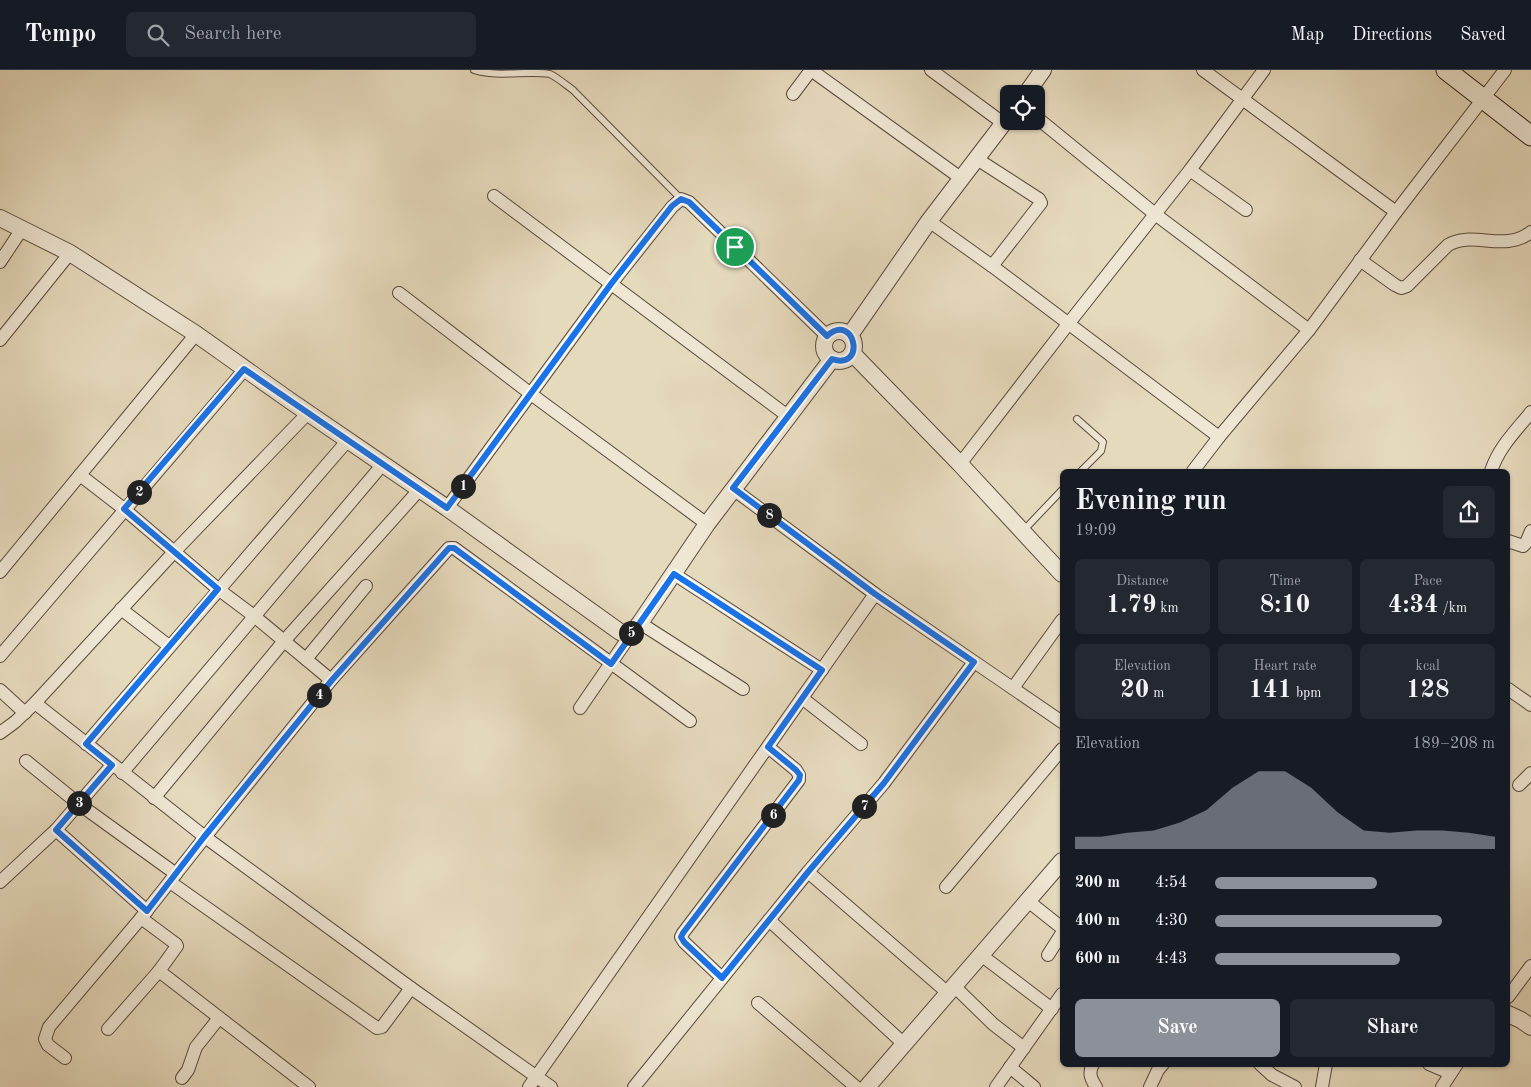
<!DOCTYPE html>
<meta charset="utf-8">
<style>
:root{--surface:#171b24;--page:#242831;--text:#f1f3f6;--muted:#9ea1a6;--line:#363941;--accent:#8c9099}
body{margin:0;font-family:"Old Standard TT",serif;background:var(--page);color:var(--text);height:100vh;display:flex;flex-direction:column;font-size:19px;white-space:nowrap}
*{box-sizing:border-box;margin:0}
p{font-size:16px;color:var(--muted)}
.icon{flex:none;width:28px;height:28px;fill:none;stroke:currentColor;stroke-width:2;stroke-linecap:round;stroke-linejoin:round}
.map{position:relative;flex:1;overflow:hidden}
.panel{position:absolute;left:1060px;top:399px;width:450px;height:598px;display:flex;flex-direction:column;background:var(--surface);border-radius:8px;box-shadow:0 1px 4px #0004}
.panel>*{flex:none}
.tools{position:absolute;left:1000px;top:15px;display:grid;gap:10px}
.tools a{display:grid;place-items:center;width:45px;height:45px;border-radius:8px;background:var(--surface);box-shadow:0 1px 4px #0004;font-size:25px}
.pin{position:absolute;display:grid;place-items:center;width:42px;height:42px;color:#fff;margin:-21px;border:2px solid #fff;border-radius:50%;box-shadow:0 1px 5px #0007}
.km{position:absolute;width:25px;height:25px;margin:-12px;border-radius:50%;background:#222;color:#fff;font-size:14px;line-height:25px;text-align:center}
.round{display:grid;place-items:center;flex:none;width:52px;height:52px;border-radius:8px;background:var(--page)}
.overview{display:flex;align-items:center;justify-content:space-between;height:85px;padding:0 15px}
h1{font-size:28px;font-weight:800;line-height:38px}
.figures{display:grid;grid-template-columns:repeat(3,1fr);gap:8px;height:85px;padding:5px 15px}
.figures div{display:grid;align-content:center;border-radius:8px;background:var(--page);text-align:center}
.figures b{font-size:25px;font-weight:800}
.figures small{font-size:14px;font-weight:400}
.figures p{font-size:14px}
.chart{height:140px;padding:10px 15px}
.chart p{display:flex;justify-content:space-between}
.chart svg{width:100%;height:90px;margin-top:5px;fill:var(--accent);opacity:.7}
.button{display:flex;gap:10px;margin-top:auto;padding:10px 15px}
.button a{flex:1;height:58px;border-radius:8px;background:var(--accent);color:#fff;font-size:20px;font-weight:800;line-height:58px;text-align:center}
.button a+a{background:var(--page);color:var(--text)}
ul{padding:0 15px;list-style:none;font-size:16px}
li{display:grid;grid-template-columns:80px 60px 1fr;align-items:center;height:38px}
li i{height:12px;border-radius:6px;background:var(--accent)}
header{display:flex;align-items:center;gap:30px;box-sizing:border-box;height:70px;padding:0 25px;background:var(--surface);border-bottom:1px solid var(--line)}
header strong{font-size:24px}
nav{display:flex;gap:28px;margin-inline-start:auto;font-size:18px}
.search{width:350px;height:45px;background:var(--page);display:flex;align-items:center;gap:12px;box-sizing:border-box;padding:0 18px;border-radius:8px;color:var(--muted);font-size:19px}
.map>svg:first-child{display:block}
.lines{fill:none;stroke-linecap:round;stroke-linejoin:round}
.service-casing{stroke:#5a4a3e;stroke-width:8}
.minor-casing{stroke:#5a4a3e;stroke-width:14}
.tertiary-casing{stroke:#5a4a3e;stroke-width:18}
.secondary-casing{stroke:#2b1a14;stroke-width:21}
.service{stroke:#efe7d4;stroke-width:6}
.minor{stroke:#efe7d4;stroke-width:12}
.tertiary{stroke:#efe7d4;stroke-width:16}
.secondary{stroke:#efe7d4;stroke-width:19}
.route-casing{stroke:#fff;stroke-width:10}
.route{stroke:#1a73e8;stroke-width:6}
</style>
<header>
<strong>Tempo</strong>
<div class="search"><svg class="icon" aria-label="search" viewBox="0 0 24 24"><circle cx="10" cy="10" r="6"/><path d="M15 15l6 6"/></svg>Search here</div>
<nav><a>Map</a><a>Directions</a><a>Saved</a></nav>
</header>
<div class="map">
<svg width="1531" height="1017" viewBox="0 0 1531 1017">
<rect width="100%" height="100%" fill="#e6dabd"/>
<filter id="stains"><feTurbulence type="fractalNoise" baseFrequency=".004" numOctaves="4"/><feColorMatrix values="0 0 0 0 .2 0 0 0 0 .09 0 0 0 0 .02 0 0 0 .5 -.17"/></filter>
<radialGradient id="worn" r=".72"><stop offset=".6" stop-color="#630" stop-opacity="0"/><stop offset="1" stop-color="#630" stop-opacity=".3"/></radialGradient>
<g class="lines">
<!-- service casing -->
<g class="service-casing">
<g id="service">
<path d="M474,0C498,8 526,0 550,4C558,8 566,15 573,20L681,129"/>
<path d="M1077,349L1103,372L1101,381L1081,401"/>
<path d="M1023,461L1062,420"/>
</g>
</g>
<!-- minor casing -->
<g class="minor-casing">
<g id="minor">
<path d="M811,0L962,109"/>
<path d="M931,0L1003,53"/>
<path d="M1203,0L1396,142"/>
<path d="M793,24L811,0"/>
<path d="M1036,47L1155,144L1309,260"/>
<path d="M977,89L1039,129L1041,133L992,196"/>
<path d="M1190,100L1246,140"/>
<path d="M494,126L789,347"/>
<path d="M929,151L992,196L1219,367"/>
<path d="M1360,190L1395,215L1401,218L1407,216L1448,175C1473,160 1504,183 1531,162"/>
<path d="M0,192L22,159"/>
<path d="M399,223L531,324L707,454"/>
<path d="M0,270L70,183"/>
<path d="M960,394L1069,253L1190,100L1264,0"/>
<path d="M1193,401L1219,367L1309,260L1396,142L1505,0"/>
<path d="M1491,401C1499,377 1515,362 1531,342"/>
<path d="M80,405L124,439L218,519L254,546L331,610"/>
<path d="M733,419L875,524L1062,652"/>
<path d="M447,438L611,214L672,137L681,129L689,132L827,266"/>
<path d="M1508,471L1523,476L1526,473L1531,461"/>
<path d="M0,502L196,264"/>
<path d="M674,504L822,600"/>
<path d="M121,539L169,576"/>
<path d="M640,553L743,619"/>
<path d="M0,586L245,299"/>
<path d="M306,589L366,516"/>
<path d="M1013,618L1062,550"/>
<path d="M1508,619L1531,635"/>
<path d="M0,620L25,643"/>
<path d="M802,628L861,674"/>
<path d="M35,633L205,767L411,918L551,1017"/>
<path d="M580,638L631,564"/>
<path d="M0,663L15,652L35,633L174,482L308,343"/>
<path d="M86,674L348,370"/>
<path d="M26,691L79,734L176,804"/>
<path d="M122,703L383,394"/>
<path d="M1519,715L1531,703"/>
<path d="M154,728L284,571L420,419"/>
<path d="M56,760L147,841"/>
<path d="M808,802L948,923"/>
<path d="M0,812L56,760L112,695"/>
<path d="M170,812L377,958L382,957L411,918"/>
<path d="M946,817L1062,679"/>
<path d="M1028,831L1062,858"/>
<path d="M769,850L904,974"/>
<path d="M981,885L1052,939"/>
<path d="M1048,885L1062,863"/>
<path d="M159,901L309,1017"/>
<path d="M722,908L684,872L681,867L683,863L799,710V705L796,700L768,677"/>
<path d="M954,916L993,954L1024,978"/>
<path d="M1508,927L1531,896"/>
<path d="M758,933L856,1017"/>
<path d="M108,959L159,901L177,876L176,874L141,848"/>
<path d="M65,988L48,975L45,969L49,957L141,848L205,767L331,610L449,478H454L690,651"/>
<path d="M1093,994C1088,1003 1091,1009 1096,1017"/>
<path d="M1260,994L1272,1005L1295,1017"/>
<path d="M1429,994L1450,1003"/>
<path d="M1010,997L1034,1017"/>
<path d="M182,1008L188,1000L196,977L219,948"/>
<path d="M529,1017L875,524"/>
<path d="M634,1017L808,802L884,713L974,592"/>
<path d="M996,1017L1062,924"/>
<path d="M1150,1017L1158,1000L1163,994"/>
<path d="M1322,1017L1326,994"/>
<path d="M1442,1017L1457,994"/>
</g>
</g>
<!-- tertiary casing -->
<g class="tertiary-casing">
<g id="tertiary">
<path d="M1026,24L1043,0"/>
<path d="M0,148L70,183L196,264L289,330L447,438L620,562L626,564H631L640,553L707,454L832,289"/>
<circle cx="839" cy="276" r="15"/>
<path d="M850,265L929,151L1009,46"/>
<path d="M852,283L960,394L1062,504"/>
<path d="M1508,944L1521,950L1531,957"/>
<path d="M867,1017L1062,791"/>
</g>
</g>
<!-- secondary casing -->
<g class="secondary-casing">
<path id="secondary" d="M1446,0L1531,66"/>
</g>
<!-- service -->
<use href="#service" class="service"/>
<!-- minor -->
<use href="#minor" class="minor"/>
<!-- tertiary -->
<use href="#tertiary" class="tertiary"/>
<!-- secondary -->
<use href="#secondary" class="secondary"/>
</g>
<g class="lines">
<!-- route casing -->
<g class="route-casing">
<path id="route" d="M681,129L689,132L827,266C855,241 867,301 832,289L733,418L875,524L974,592L884,713L808,802L722,908L684,872L681,867L683,863L799,710L800,705L796,700L768,677L822,600L674,504L611,594L454,478H449L332,610L204,767L147,841L56,760L112,695L86,674L218,519L124,439L244,299L447,438L611,214L672,136Z"/>
</g>
<!-- route -->
<use href="#route" class="route"/>
</g>
<rect width="100%" height="100%" filter="url(#stains)"/>
<rect width="100%" height="100%" fill="url(#worn)"/>
</svg>
<div class="tools">
<a><svg class="icon" aria-label="locate" viewBox="0 0 24 24"><circle cx="12" cy="12" r="6"/><path d="M12 2v4M12 18v4M2 12h4M18 12h4"/></svg></a>
</div>
<div class="pin" style="left:735px;top:177px;background:#1e9e55"><svg class="icon" aria-label="arrive" viewBox="0 0 24 24"><path d="M6 21V4h12l-3 4 3 4H6"/></svg></div>
<b class="km" style="left:463px;top:416px">1</b>
<b class="km" style="left:139px;top:422px">2</b>
<b class="km" style="left:79px;top:733px">3</b>
<b class="km" style="left:319px;top:625px">4</b>
<b class="km" style="left:631px;top:563px">5</b>
<b class="km" style="left:773px;top:745px">6</b>
<b class="km" style="left:864px;top:736px">7</b>
<b class="km" style="left:769px;top:445px">8</b>
<section class="panel">
<div class="overview"><div><h1>Evening run</h1><p>19:09</p></div><a class="round"><svg class="icon" aria-label="share" viewBox="0 0 24 24"><path d="M12 15V3M7 8l5-5 5 5M5 13v7h14v-7"/></svg></a></div>
<div class="figures">
<div><p>Distance</p><b>1.79<small> km</small></b></div>
<div><p>Time</p><b>8:10</b></div>
<div><p>Pace</p><b>4:34<small> /km</small></b></div>
</div>
<div class="figures">
<div><p>Elevation</p><b>20<small> m</small></b></div>
<div><p>Heart rate</p><b>141<small> bpm</small></b></div>
<div><p>kcal</p><b>128</b></div>
</div>
<div class="chart"><p><span>Elevation</span>189–208 m</p>
<svg viewBox="0 0 160 44" preserveAspectRatio="none"><path d="M0 44V38L10 38L20 36L30 35L40 31L50 25L60 14L70 6L80 6L90 14L100 26L110 35L120 36L130 35L140 35L150 36L160 38V44z"/></svg>
</div>
<ul>
<li><b>200 m</b>4:54<i style="width:58%"></i></li>
<li><b>400 m</b>4:30<i style="width:81%"></i></li>
<li><b>600 m</b>4:43<i style="width:66%"></i></li>
</ul>
<div class="button"><a>Save</a><a>Share</a></div>
</section>
</div>
